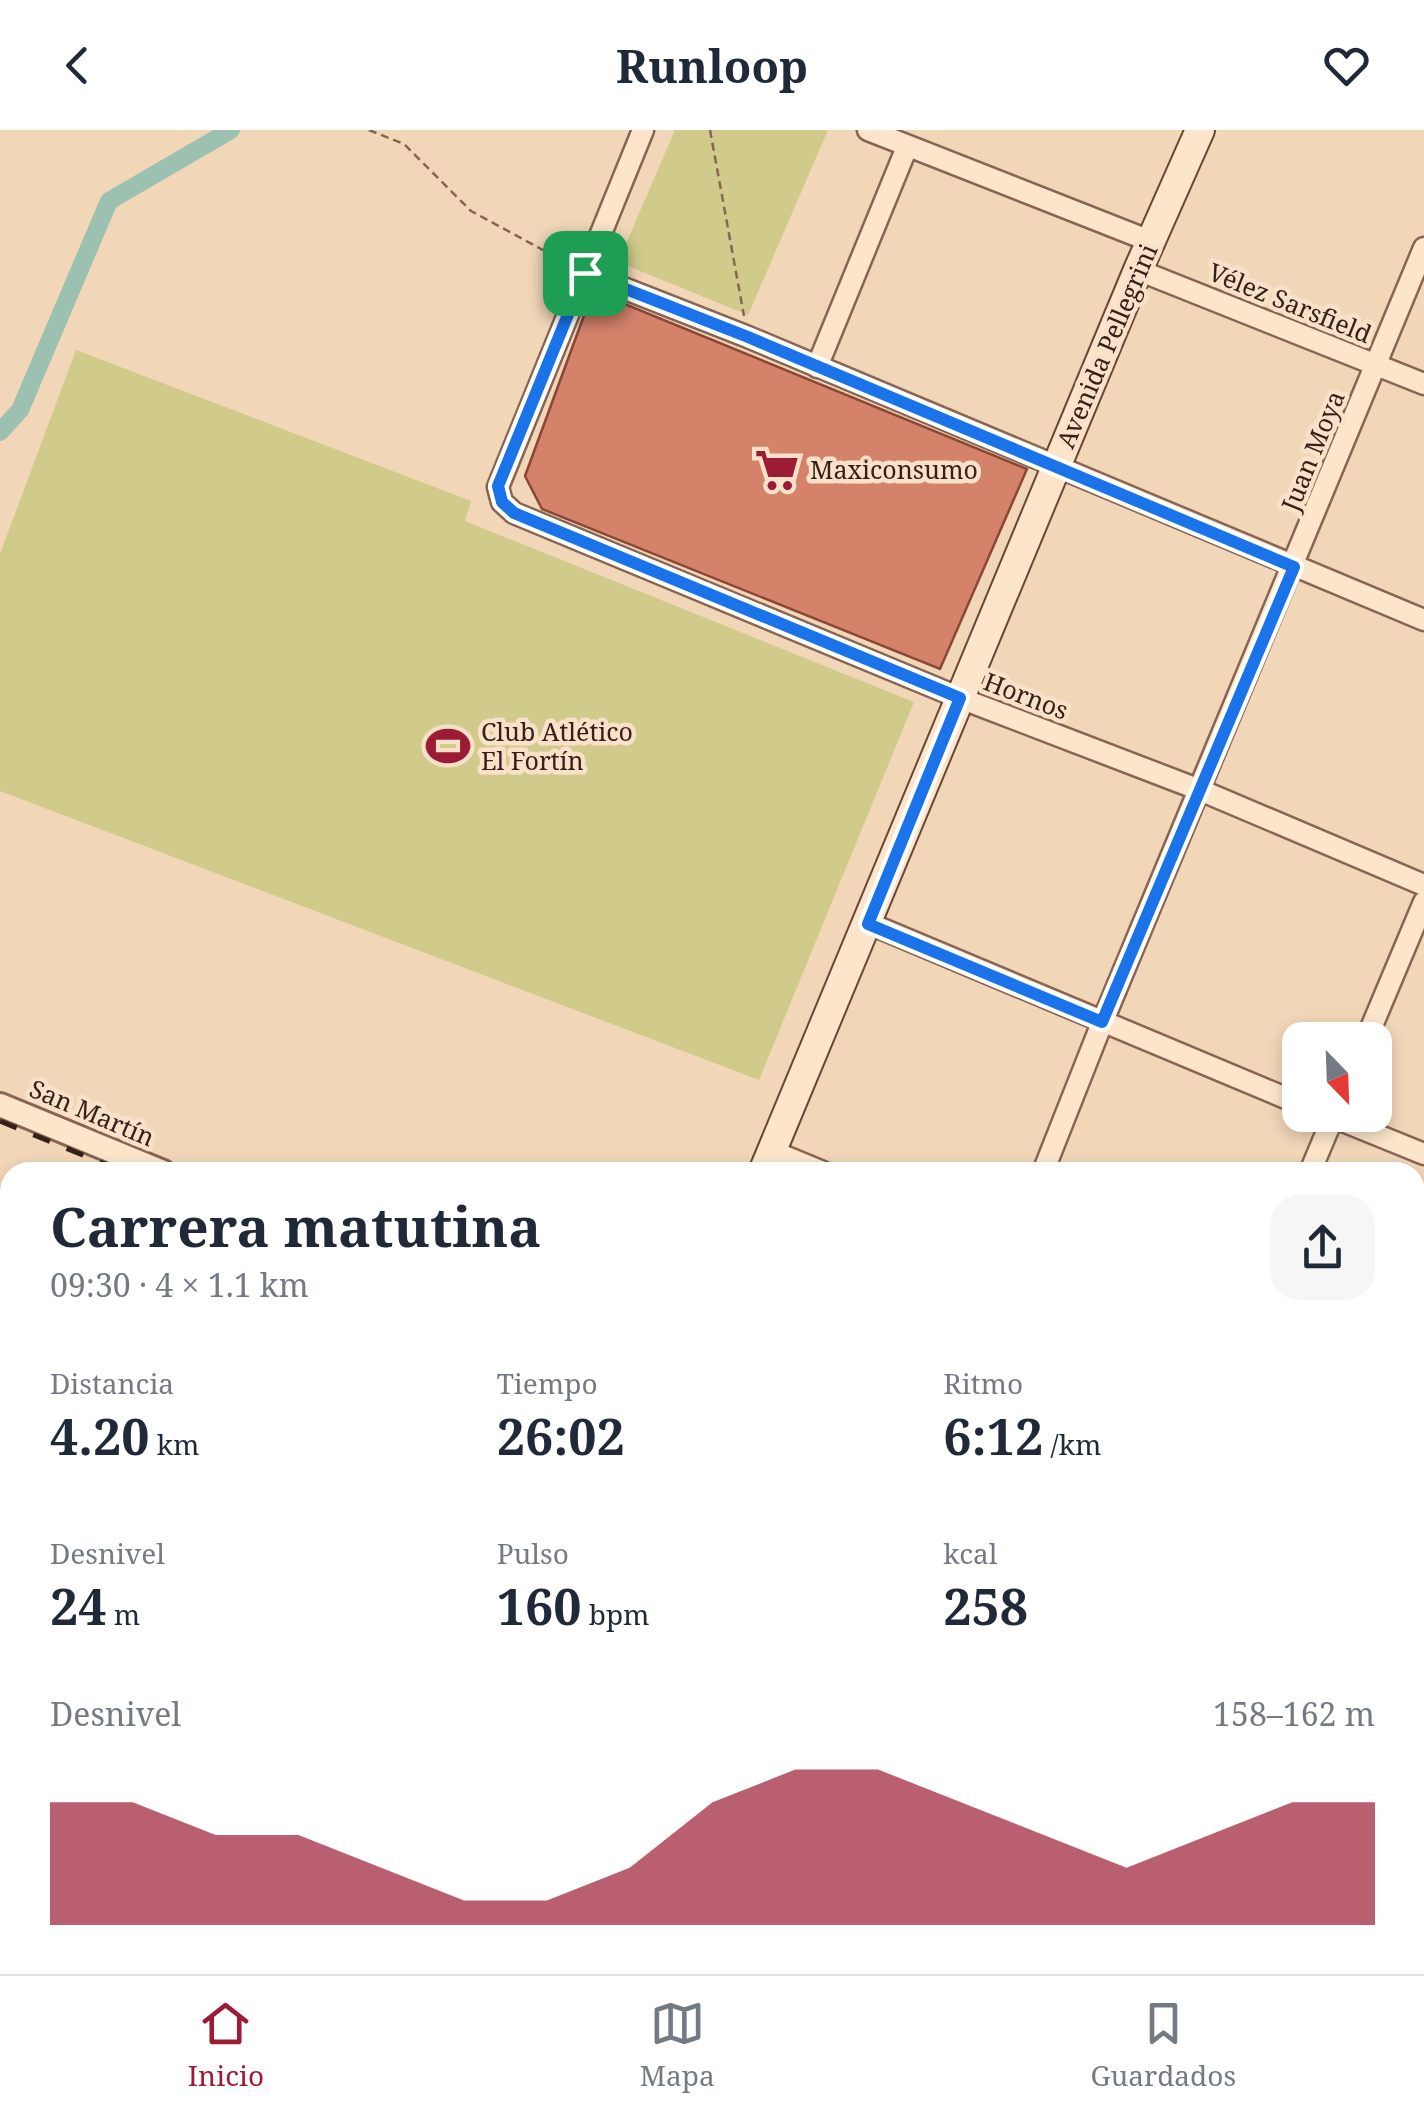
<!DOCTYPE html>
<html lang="es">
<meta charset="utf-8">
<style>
:root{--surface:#fff;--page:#f6f6f7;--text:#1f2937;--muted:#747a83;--line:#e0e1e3;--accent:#9d1c35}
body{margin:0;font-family:"Noto Serif",serif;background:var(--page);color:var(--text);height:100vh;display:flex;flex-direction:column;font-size:38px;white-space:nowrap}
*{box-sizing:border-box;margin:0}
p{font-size:32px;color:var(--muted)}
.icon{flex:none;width:55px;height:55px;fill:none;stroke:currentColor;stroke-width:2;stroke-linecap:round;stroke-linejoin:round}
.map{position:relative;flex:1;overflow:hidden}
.drawer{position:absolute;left:0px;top:1032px;width:1425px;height:812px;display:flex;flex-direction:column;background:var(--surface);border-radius:30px 30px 0 0;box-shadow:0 5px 15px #0003}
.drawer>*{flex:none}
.needle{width:65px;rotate:157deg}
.fabs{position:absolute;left:1282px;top:892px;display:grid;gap:20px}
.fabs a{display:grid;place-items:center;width:110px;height:110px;border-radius:20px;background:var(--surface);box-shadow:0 5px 15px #0003;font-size:50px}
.pin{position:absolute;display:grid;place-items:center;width:85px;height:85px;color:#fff;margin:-42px;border-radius:20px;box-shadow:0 5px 15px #0006}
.round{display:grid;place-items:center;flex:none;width:105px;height:105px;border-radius:30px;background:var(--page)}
.overview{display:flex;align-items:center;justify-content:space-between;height:170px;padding:0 50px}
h1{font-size:55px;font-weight:700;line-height:75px}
.metrics{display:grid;grid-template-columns:repeat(3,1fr);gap:15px;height:170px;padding:10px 50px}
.metrics div{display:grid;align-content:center}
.metrics b{font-size:50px;font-weight:700}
.metrics small{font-size:28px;font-weight:400}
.metrics p{font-size:28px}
.chart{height:280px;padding:20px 50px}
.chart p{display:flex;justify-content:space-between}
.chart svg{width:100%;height:180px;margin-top:10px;fill:var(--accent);opacity:.7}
header{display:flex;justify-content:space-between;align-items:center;height:130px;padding:0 50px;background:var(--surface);font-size:45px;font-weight:700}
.tabs{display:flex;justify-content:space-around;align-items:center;height:140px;border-top:2px solid var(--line);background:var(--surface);font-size:28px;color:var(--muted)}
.tabs a{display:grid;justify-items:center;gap:5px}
.tabs .selected{color:var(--accent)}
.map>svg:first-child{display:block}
.green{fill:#d0cb8b}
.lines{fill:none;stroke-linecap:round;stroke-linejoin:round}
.canal{stroke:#9dc1b0;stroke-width:18}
.building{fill:#d4826a;stroke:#8a4735;stroke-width:2.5}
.minor-casing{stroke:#886552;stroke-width:25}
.tertiary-casing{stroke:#886552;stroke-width:28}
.secondary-casing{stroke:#6a4635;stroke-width:32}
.path{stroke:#886552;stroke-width:2.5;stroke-dasharray:8 5;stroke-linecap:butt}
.minor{stroke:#fce5cb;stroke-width:20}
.tertiary{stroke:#fce5cb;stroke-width:22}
.secondary{stroke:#fce5cb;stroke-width:28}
.rail{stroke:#362119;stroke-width:5;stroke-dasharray:18 18;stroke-linecap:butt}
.route-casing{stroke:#fff;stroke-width:20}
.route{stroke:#1a73e8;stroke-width:12}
.labels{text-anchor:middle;stroke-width:9;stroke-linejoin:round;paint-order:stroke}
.street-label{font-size:25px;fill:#362119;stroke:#f8e1c8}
.poi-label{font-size:25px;fill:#362119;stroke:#f8e1c8;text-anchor:start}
</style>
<header><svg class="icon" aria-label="back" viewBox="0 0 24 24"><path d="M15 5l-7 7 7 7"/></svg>Runloop<svg class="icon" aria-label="heart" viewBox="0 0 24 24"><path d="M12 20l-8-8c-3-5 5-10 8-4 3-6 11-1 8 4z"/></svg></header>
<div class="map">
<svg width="1424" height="1844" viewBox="0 0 1424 1844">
<rect width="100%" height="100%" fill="#f2d6b8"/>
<!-- green -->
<g class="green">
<path d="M675,0H828L748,185L618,132Z"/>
<path d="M76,220L471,371L465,391L914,572L759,950L0,661V424Z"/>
</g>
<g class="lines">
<!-- canal -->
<path class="canal" d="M0,302L20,280L109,71L231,0"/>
</g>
<!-- building -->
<path class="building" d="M593,161L1027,339L940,539L542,379L525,346Z"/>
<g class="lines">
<!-- minor casing -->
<g class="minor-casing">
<g id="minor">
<path d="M643,0L498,357L502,372L514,383L960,568L1200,660L1424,755"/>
<path d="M868,0L1150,111"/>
<path d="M1138,140L1424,254"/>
<path d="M585,143L748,207L1424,490"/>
<path d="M817,237L907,17"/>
<path d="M868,793L1300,974"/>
<path d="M1366,910L1424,772"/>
<path d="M1328,985L1424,1024"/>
<path d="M772,1021L823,1042"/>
<path d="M1043,1042L1102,893L1424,118"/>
<path d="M1310,1042L1334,985"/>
<path d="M0,1243L10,1247"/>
<path d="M1415,1287L1424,1290"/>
<path d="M1415,1435L1424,1414"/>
<path d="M0,1507L10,1511"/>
<path d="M1415,1551L1424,1555"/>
<path d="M0,1722L10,1698"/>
<path d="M0,1775L10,1779"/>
<path d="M1415,1825L1424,1828"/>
<path d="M145,1835L167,1844"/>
<path d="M801,1835L822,1844"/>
<path d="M183,1844L187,1835"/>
<path d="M717,1844L720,1835"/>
<path d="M980,1844L983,1835"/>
<path d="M1248,1844L1252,1835"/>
</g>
</g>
<!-- tertiary casing -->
<g class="tertiary-casing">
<path id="tertiary" d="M0,975L163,1042"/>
</g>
<!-- secondary casing -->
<g class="secondary-casing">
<g id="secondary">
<path d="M763,1042L1138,140L1200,0"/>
<path d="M436,1844L440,1835"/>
</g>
</g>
<!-- path -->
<g class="path">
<path d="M369,0L404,14L471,81L567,133"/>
<path d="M710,0L744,186"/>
</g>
<!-- minor -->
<use href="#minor" class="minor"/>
<!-- tertiary -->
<use href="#tertiary" class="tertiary"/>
<!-- secondary -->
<use href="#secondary" class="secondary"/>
<!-- rail -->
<g class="rail">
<path d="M0,991L124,1042"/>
<path d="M1415,1578L1424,1582"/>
</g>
</g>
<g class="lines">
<!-- route casing -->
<g class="route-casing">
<path id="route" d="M585,143L748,207L1294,437L1102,892L868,794L960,568L514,383L502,372L498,356Z"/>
</g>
<!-- route -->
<use href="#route" class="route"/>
</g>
<!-- icons -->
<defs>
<g id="supermarket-bare" transform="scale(3.45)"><path d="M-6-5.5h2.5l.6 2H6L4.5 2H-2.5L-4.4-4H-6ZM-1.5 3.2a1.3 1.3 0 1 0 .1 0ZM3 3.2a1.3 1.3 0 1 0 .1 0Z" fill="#9d1c35" stroke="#f8e1c8" stroke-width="2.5" paint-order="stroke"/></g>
<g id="stadium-bare" transform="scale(3.45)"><path d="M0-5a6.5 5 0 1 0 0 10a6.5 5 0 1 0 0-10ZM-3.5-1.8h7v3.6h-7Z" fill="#9d1c35" stroke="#f8e1c8" stroke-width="2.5" paint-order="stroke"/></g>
</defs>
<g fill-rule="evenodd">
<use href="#supermarket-bare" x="777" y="340"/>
<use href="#stadium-bare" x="448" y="616"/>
</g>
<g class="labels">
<!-- street labels -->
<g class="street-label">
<text transform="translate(1290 173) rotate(22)" y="9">Vélez Sarsfield</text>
<text transform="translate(1107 216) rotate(-67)" y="9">Avenida Pellegrini</text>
<text transform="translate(1313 321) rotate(-68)" y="9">Juan Moya</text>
<text transform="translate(1026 566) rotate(21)" y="9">Hornos</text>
<text transform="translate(92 983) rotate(23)" y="9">San Martín</text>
</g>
<!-- poi labels -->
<g class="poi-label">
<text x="810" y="349">Maxiconsumo</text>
<text x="481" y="611">Club Atlético<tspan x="481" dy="29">El Fortín</tspan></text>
</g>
</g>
</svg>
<div class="fabs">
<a><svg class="needle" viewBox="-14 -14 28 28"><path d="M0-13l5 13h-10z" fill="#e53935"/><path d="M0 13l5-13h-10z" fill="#747a83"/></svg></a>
</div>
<div class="pin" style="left:585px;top:143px;background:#1e9e55"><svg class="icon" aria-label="arrive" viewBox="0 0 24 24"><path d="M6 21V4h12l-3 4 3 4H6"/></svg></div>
<section class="drawer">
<div class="overview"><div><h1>Carrera matutina</h1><p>09:30 · 4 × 1.1 km</p></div><a class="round"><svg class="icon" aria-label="share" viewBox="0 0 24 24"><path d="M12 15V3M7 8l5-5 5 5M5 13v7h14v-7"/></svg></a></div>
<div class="metrics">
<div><p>Distancia</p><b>4.20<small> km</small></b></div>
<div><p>Tiempo</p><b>26:02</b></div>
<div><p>Ritmo</p><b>6:12<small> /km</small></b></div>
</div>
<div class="metrics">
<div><p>Desnivel</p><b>24<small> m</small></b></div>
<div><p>Pulso</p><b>160<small> bpm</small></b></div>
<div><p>kcal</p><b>258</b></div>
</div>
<div class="chart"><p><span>Desnivel</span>158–162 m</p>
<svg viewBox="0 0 160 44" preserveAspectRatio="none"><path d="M0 44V14L10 14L20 22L30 22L40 30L50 38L60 38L70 30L80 14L90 6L100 6L110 14L120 22L130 30L140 22L150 14L160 14V44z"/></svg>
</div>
</section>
</div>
<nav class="tabs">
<a class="selected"><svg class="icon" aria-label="home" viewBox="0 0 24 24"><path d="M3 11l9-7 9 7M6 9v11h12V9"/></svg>Inicio</a>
<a><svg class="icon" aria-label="map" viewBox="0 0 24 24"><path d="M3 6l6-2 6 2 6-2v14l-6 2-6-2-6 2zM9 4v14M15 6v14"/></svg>Mapa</a>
<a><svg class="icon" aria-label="saved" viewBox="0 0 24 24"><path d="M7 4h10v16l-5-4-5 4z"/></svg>Guardados</a>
</nav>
